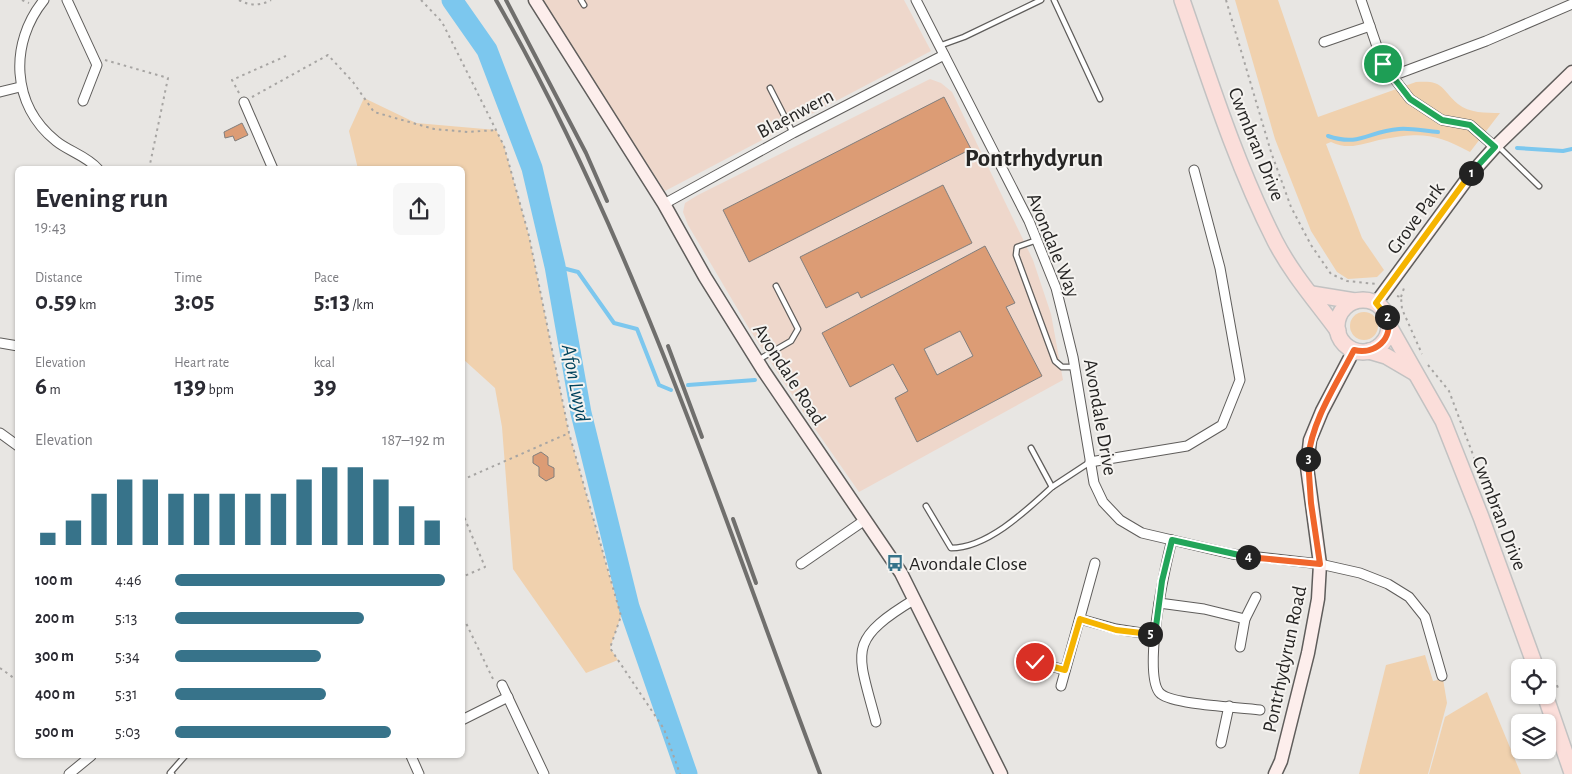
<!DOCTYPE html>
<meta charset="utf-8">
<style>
:root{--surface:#fff;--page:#f7f7f7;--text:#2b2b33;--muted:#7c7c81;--accent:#37738a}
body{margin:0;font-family:"Alegreya Sans",sans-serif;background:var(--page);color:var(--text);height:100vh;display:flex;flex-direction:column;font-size:19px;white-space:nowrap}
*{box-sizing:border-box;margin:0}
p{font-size:16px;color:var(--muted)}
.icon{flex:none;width:28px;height:28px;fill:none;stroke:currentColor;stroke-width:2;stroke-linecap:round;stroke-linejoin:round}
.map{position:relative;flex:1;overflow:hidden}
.panel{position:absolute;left:15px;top:166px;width:450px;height:592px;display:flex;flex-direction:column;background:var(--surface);border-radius:8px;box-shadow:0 1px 4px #0004}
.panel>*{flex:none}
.fabs{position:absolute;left:1511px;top:659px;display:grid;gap:10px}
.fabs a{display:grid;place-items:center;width:45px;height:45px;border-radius:8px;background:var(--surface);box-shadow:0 1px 4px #0004;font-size:25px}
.pin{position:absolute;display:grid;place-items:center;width:42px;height:42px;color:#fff;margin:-21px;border:2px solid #fff;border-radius:50%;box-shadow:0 1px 5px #0007}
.km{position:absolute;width:25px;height:25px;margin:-12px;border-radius:50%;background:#222;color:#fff;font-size:14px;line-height:25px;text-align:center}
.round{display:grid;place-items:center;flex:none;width:52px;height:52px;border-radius:8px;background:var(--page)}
.overview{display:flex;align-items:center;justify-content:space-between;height:85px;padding:0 20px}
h1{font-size:28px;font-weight:700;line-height:38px}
.stats{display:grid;grid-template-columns:repeat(3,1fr);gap:8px;height:85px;padding:5px 20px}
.stats div{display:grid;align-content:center}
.stats b{font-size:25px;font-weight:700}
.stats small{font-size:14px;font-weight:400}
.stats p{font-size:14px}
.chart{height:140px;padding:10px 20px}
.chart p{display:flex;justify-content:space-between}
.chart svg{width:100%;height:90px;margin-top:5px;stroke:var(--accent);stroke-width:6}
ul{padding:0 20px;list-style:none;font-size:16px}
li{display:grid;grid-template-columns:80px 60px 1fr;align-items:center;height:38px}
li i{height:12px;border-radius:6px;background:var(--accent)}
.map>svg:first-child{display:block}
.industrial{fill:#eed7cb}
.green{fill:#f0d1ae}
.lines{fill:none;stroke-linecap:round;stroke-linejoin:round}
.stream{stroke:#7cc7ee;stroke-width:4}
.river{stroke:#7cc7ee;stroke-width:21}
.building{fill:#dc9c75;stroke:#817e7d;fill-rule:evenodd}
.lane-casing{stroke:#5f5d5b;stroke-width:7}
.street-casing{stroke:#5f5d5b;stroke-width:11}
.secondary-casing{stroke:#5f5d5b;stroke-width:15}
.primary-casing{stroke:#c2c2c2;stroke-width:18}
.path{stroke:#a7a5a3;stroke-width:2;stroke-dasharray:2.5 4;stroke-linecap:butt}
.lane{stroke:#fff;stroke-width:4.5}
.street{stroke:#fff;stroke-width:9}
.secondary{stroke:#fdeeec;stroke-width:12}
.primary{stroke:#fbdeda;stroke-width:15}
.rail{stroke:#706f6d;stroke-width:4}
.split-1-casing{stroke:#fff;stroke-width:10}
.split-2-casing{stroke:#fff;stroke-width:10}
.split-3-casing{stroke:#fff;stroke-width:10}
.split-4-casing{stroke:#fff;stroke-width:10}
.split-5-casing{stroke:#fff;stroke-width:10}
.split-6-casing{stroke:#fff;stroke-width:10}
.split-1{stroke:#22a559;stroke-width:6}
.split-2{stroke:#f5b400;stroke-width:6}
.split-3{stroke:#f0652b;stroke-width:6}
.split-4{stroke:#f0652b;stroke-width:6}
.split-5{stroke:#22a559;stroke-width:6}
.split-6{stroke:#f5b400;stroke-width:6}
.labels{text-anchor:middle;stroke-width:4;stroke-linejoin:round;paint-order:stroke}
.street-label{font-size:20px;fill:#262524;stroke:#f5f3f0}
.poi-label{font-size:20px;fill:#262524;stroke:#f5f3f0;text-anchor:start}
.water-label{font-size:21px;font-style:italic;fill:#00435d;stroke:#f5f3f0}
.district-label{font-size:25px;font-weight:bold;fill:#262524;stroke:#f5f3f0}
</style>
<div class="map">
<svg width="1572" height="774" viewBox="0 0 1572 774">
<rect width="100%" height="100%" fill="#e8e6e3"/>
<!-- industrial -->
<g class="industrial">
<path d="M540,0H904L931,51L665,191Z"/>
<path d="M930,79L941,83L952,92L1033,260L1051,314L1063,380L859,492L804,413L750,330L688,225L683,212L685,203L698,195Z"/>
</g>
<!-- green -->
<g class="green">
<path d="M1235,0H1278L1318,117L1416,82C1444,80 1440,88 1458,104C1469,113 1486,113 1500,113L1470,152C1437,134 1422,132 1384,139C1363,143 1351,151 1331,142L1326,144L1362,238L1384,270L1377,277L1348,279L1337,272L1311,231L1275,139Z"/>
<path d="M364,98L416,123L496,130L504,146L529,236L569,433L621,616L610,648L618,660L586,673L513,569L502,427L495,388L463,359L462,169H358L349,131Z"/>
<circle cx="1364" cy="326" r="14"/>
<path d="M1425,655L1433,681L1443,679L1447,703L1428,774H1359L1386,665Z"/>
<path d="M1487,692L1521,774H1429L1445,717Z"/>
</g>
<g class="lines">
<!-- stream -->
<g class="stream">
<path d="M1328,136C1361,147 1368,131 1399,129C1411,128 1425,131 1438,132"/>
<path d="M1517,148L1563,151L1572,149"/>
<path d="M555,266L578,272L614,323L637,329L659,385L671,390"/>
<path d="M688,385L755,380"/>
</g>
<!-- river -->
<path class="river" d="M452,0L487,50L532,168L555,266L581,413L629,607L687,774"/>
</g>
<!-- building -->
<g class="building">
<path d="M944,97L971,149L749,262L723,210Z"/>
<path d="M242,123L248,135L235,141L233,136L225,138L224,132Z"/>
<path d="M943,185L972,243L861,298L858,292L826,308L800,257Z"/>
<path d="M985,246L1015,303L1006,307L1042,376L917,442L895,398L908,391L893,364L850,387L822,333ZM960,331L973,356L937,375L924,349Z"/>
<path d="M541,452L548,457V465L554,468V477L546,481L539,476V467L533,463V456Z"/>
</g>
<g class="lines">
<!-- lane casing -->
<g class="lane-casing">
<g id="lane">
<path d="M581,0L584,5"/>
<path d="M1054,0L1100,99"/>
<path d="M939,46L964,37L1041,0"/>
<path d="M770,88L793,133"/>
<path d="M1498,146L1539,186"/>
<path d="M1037,240L1017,247L1016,255L1055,361L1062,367H1075"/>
<path d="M758,360L791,341L798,329L776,286"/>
<path d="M1031,448L1052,487L1090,462"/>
<path d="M926,506L951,548C987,548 1026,511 1052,487"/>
<path d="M172,774L170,773L185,756"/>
</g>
</g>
<!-- street casing -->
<g class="street-casing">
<g id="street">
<path d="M44,0C9,43 11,105 56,141C68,151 87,156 98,169"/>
<path d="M67,0L97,65L83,101"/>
<path d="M916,0L1029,221L1056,288L1063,316L1073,357L1094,483L1103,502L1120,520L1142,533L1232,554L1320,564L1360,573L1388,584L1409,597L1425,617L1442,676"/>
<path d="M1361,0L1383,64L1410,99L1442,120L1470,125L1495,147"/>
<path d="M1324,42L1370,26"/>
<path d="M1392,76L1486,41L1572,4"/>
<path d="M0,92L20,87"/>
<path d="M244,102L273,169"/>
<path d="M664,204L793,133L944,55"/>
<path d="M0,343L18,346"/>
<path d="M0,433L18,446"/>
<path d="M1090,462L1187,446L1222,425L1240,380L1220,268L1194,170"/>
<path d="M1172,540C1165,565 1141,679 1161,694C1175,705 1239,707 1260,710"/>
<path d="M801,564L865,520"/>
<path d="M1159,603L1204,609L1245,619"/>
<path d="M1080,619L1116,629L1155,635"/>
<path d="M1240,647L1245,619L1256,597"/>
<path d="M1035,662L1065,670"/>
<path d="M502,685L544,774"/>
<path d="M1061,686L1095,563"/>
<path d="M462,720L508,697"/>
<path d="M876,722C857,650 846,641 915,599"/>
<path d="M1221,743L1229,706"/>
<path d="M411,756L419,774"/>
<path d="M69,774L91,756"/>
</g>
</g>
<!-- secondary casing -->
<g class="secondary-casing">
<g id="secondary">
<path d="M535,0L664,204L705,277L763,370L901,573L1001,774"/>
<path d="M1376,303L1470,175L1495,147L1572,72"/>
<path d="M1275,774L1281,761L1308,653L1318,599L1320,564L1307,467L1310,440L1322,411L1354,350"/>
</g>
</g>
<!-- primary casing -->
<g class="primary-casing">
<g id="primary">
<path d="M1182,0C1210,81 1236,164 1275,241C1292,274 1316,301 1338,331"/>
<path d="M1312,294L1355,301"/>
<circle cx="1363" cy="326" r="26"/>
<path d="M1389,326L1443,421L1481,517L1536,668"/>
<path d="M1369,351L1386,356L1415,373"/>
<path d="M1545,695L1572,773"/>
</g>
</g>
<!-- path -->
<g class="path">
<path d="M22,0L29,3"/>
<path d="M239,0C250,6 260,6 271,0"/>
<path d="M421,0L442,22L504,146L529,236L569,433L621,616L610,648L664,729L680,774"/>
<path d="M1226,0L1271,152L1291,207L1311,245L1331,274L1347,281L1376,284"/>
<path d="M105,60L168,78L149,169"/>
<path d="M239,93L232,80L286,56"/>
<path d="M252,97L328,55L353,82L374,112L434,129L468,132L496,130"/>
<path d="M1397,296L1401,297L1402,309L1422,354"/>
<path d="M1401,297L1404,288"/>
<path d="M1428,365L1449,391L1484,484"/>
<path d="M462,480L569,433"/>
<path d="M462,512L485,567L462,577"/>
<path d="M462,622L465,621L493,679"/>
<path d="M1550,667L1558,688"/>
<path d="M0,668L18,681"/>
</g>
<!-- lane -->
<use href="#lane" class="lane"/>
<!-- street -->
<use href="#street" class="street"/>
<!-- secondary -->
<use href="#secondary" class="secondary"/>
<!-- primary -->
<use href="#primary" class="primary"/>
<!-- rail -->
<g class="rail">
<path d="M496,0C636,244 721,512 820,774"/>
<path d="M506,0L586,153L607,201"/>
<path d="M668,346L702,437"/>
<path d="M733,519L756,583"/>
</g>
</g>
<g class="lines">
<!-- split-1 casing -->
<g class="split-1-casing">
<path id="split-1" d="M1383,64L1410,99L1442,120L1470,125L1495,147L1471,173"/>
</g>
<!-- split-2 casing -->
<g class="split-2-casing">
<path id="split-2" d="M1387,317L1376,303L1471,173"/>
</g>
<!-- split-3 casing -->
<g class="split-3-casing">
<path id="split-3" d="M1308,459C1312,420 1336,385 1354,350C1375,355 1394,339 1387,317"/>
</g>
<!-- split-4 casing -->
<g class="split-4-casing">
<path id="split-4" d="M1248,557L1320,564L1311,503L1308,459"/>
</g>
<!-- split-5 casing -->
<g class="split-5-casing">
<path id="split-5" d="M1150,634H1155L1162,581L1172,540L1248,557"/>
</g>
<!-- split-6 casing -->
<g class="split-6-casing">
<path id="split-6" d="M1035,662L1065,670L1080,619L1116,630L1150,634"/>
</g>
<!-- split-1 -->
<use href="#split-1" class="split-1"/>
<!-- split-2 -->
<use href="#split-2" class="split-2"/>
<!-- split-3 -->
<use href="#split-3" class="split-3"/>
<!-- split-4 -->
<use href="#split-4" class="split-4"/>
<!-- split-5 -->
<use href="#split-5" class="split-5"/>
<!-- split-6 -->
<use href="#split-6" class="split-6"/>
</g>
<!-- icons -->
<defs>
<g id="bus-bare" transform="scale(1.35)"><path d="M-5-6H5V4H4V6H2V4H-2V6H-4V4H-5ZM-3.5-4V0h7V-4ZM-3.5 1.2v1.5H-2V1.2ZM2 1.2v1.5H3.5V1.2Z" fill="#37738a" stroke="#f5f3f0" stroke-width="2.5" paint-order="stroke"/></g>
</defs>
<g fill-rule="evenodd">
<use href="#bus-bare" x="895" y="563"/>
</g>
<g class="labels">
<!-- street labels -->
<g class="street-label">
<text transform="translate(795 113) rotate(-28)" y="7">Blaenwern</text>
<text transform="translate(1257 144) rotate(68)" y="7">Cwmbran Drive</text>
<text transform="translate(1415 218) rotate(-54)" y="7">Grove Park</text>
<text transform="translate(1054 245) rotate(68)" y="7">Avondale Way</text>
<text transform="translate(790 374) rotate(57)" y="7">Avondale Road</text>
<text transform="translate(1101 417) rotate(80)" y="7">Avondale Drive</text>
<text transform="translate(1500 513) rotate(69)" y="7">Cwmbran Drive</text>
<text transform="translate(1284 659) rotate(-78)" y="7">Pontrhydyrun Road</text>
</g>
<!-- poi labels -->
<g class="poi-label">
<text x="909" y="570">Avondale Close</text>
</g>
<!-- water labels -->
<g class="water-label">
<text transform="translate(576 383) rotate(79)" y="7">Afon Lwyd</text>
</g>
<!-- district labels -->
<g class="district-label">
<text x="1034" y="166">Pontrhydyrun</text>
</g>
</g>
</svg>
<div class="fabs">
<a><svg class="icon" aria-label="locate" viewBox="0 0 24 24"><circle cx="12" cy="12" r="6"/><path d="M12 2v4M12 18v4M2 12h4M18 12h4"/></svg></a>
<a><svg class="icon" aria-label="layers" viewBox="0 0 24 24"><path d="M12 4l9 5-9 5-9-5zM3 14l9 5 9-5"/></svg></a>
</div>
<div class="pin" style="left:1383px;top:64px;background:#1e9e55"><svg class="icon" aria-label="arrive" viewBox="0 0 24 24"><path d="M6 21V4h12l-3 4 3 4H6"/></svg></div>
<div class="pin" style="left:1035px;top:662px;background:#d93025"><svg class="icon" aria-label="check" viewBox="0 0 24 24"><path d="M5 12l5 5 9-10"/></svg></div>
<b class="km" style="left:1471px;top:173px">1</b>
<b class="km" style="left:1387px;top:317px">2</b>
<b class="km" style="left:1308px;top:459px">3</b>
<b class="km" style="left:1248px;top:557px">4</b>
<b class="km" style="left:1150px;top:634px">5</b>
<section class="panel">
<div class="overview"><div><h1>Evening run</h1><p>19:43</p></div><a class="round"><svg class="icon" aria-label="share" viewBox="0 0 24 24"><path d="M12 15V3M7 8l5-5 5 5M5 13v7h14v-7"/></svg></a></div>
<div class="stats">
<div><p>Distance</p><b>0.59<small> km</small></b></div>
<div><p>Time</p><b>3:05</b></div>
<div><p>Pace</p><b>5:13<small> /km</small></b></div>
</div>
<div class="stats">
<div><p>Elevation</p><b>6<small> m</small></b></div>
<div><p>Heart rate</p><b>139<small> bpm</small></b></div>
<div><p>kcal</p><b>39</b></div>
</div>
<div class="chart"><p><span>Elevation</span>187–192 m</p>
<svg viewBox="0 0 160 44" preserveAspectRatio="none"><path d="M5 44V38M15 44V32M25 44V19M35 44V12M45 44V12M55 44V19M65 44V19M75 44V19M85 44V19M95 44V19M105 44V12M115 44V6M125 44V6M135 44V12M145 44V25M155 44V32"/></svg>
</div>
<ul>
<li><b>100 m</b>4:46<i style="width:100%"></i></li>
<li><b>200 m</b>5:13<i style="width:70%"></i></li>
<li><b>300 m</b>5:34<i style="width:54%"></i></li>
<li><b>400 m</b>5:31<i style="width:56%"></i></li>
<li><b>500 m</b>5:03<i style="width:80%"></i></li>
</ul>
</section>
</div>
